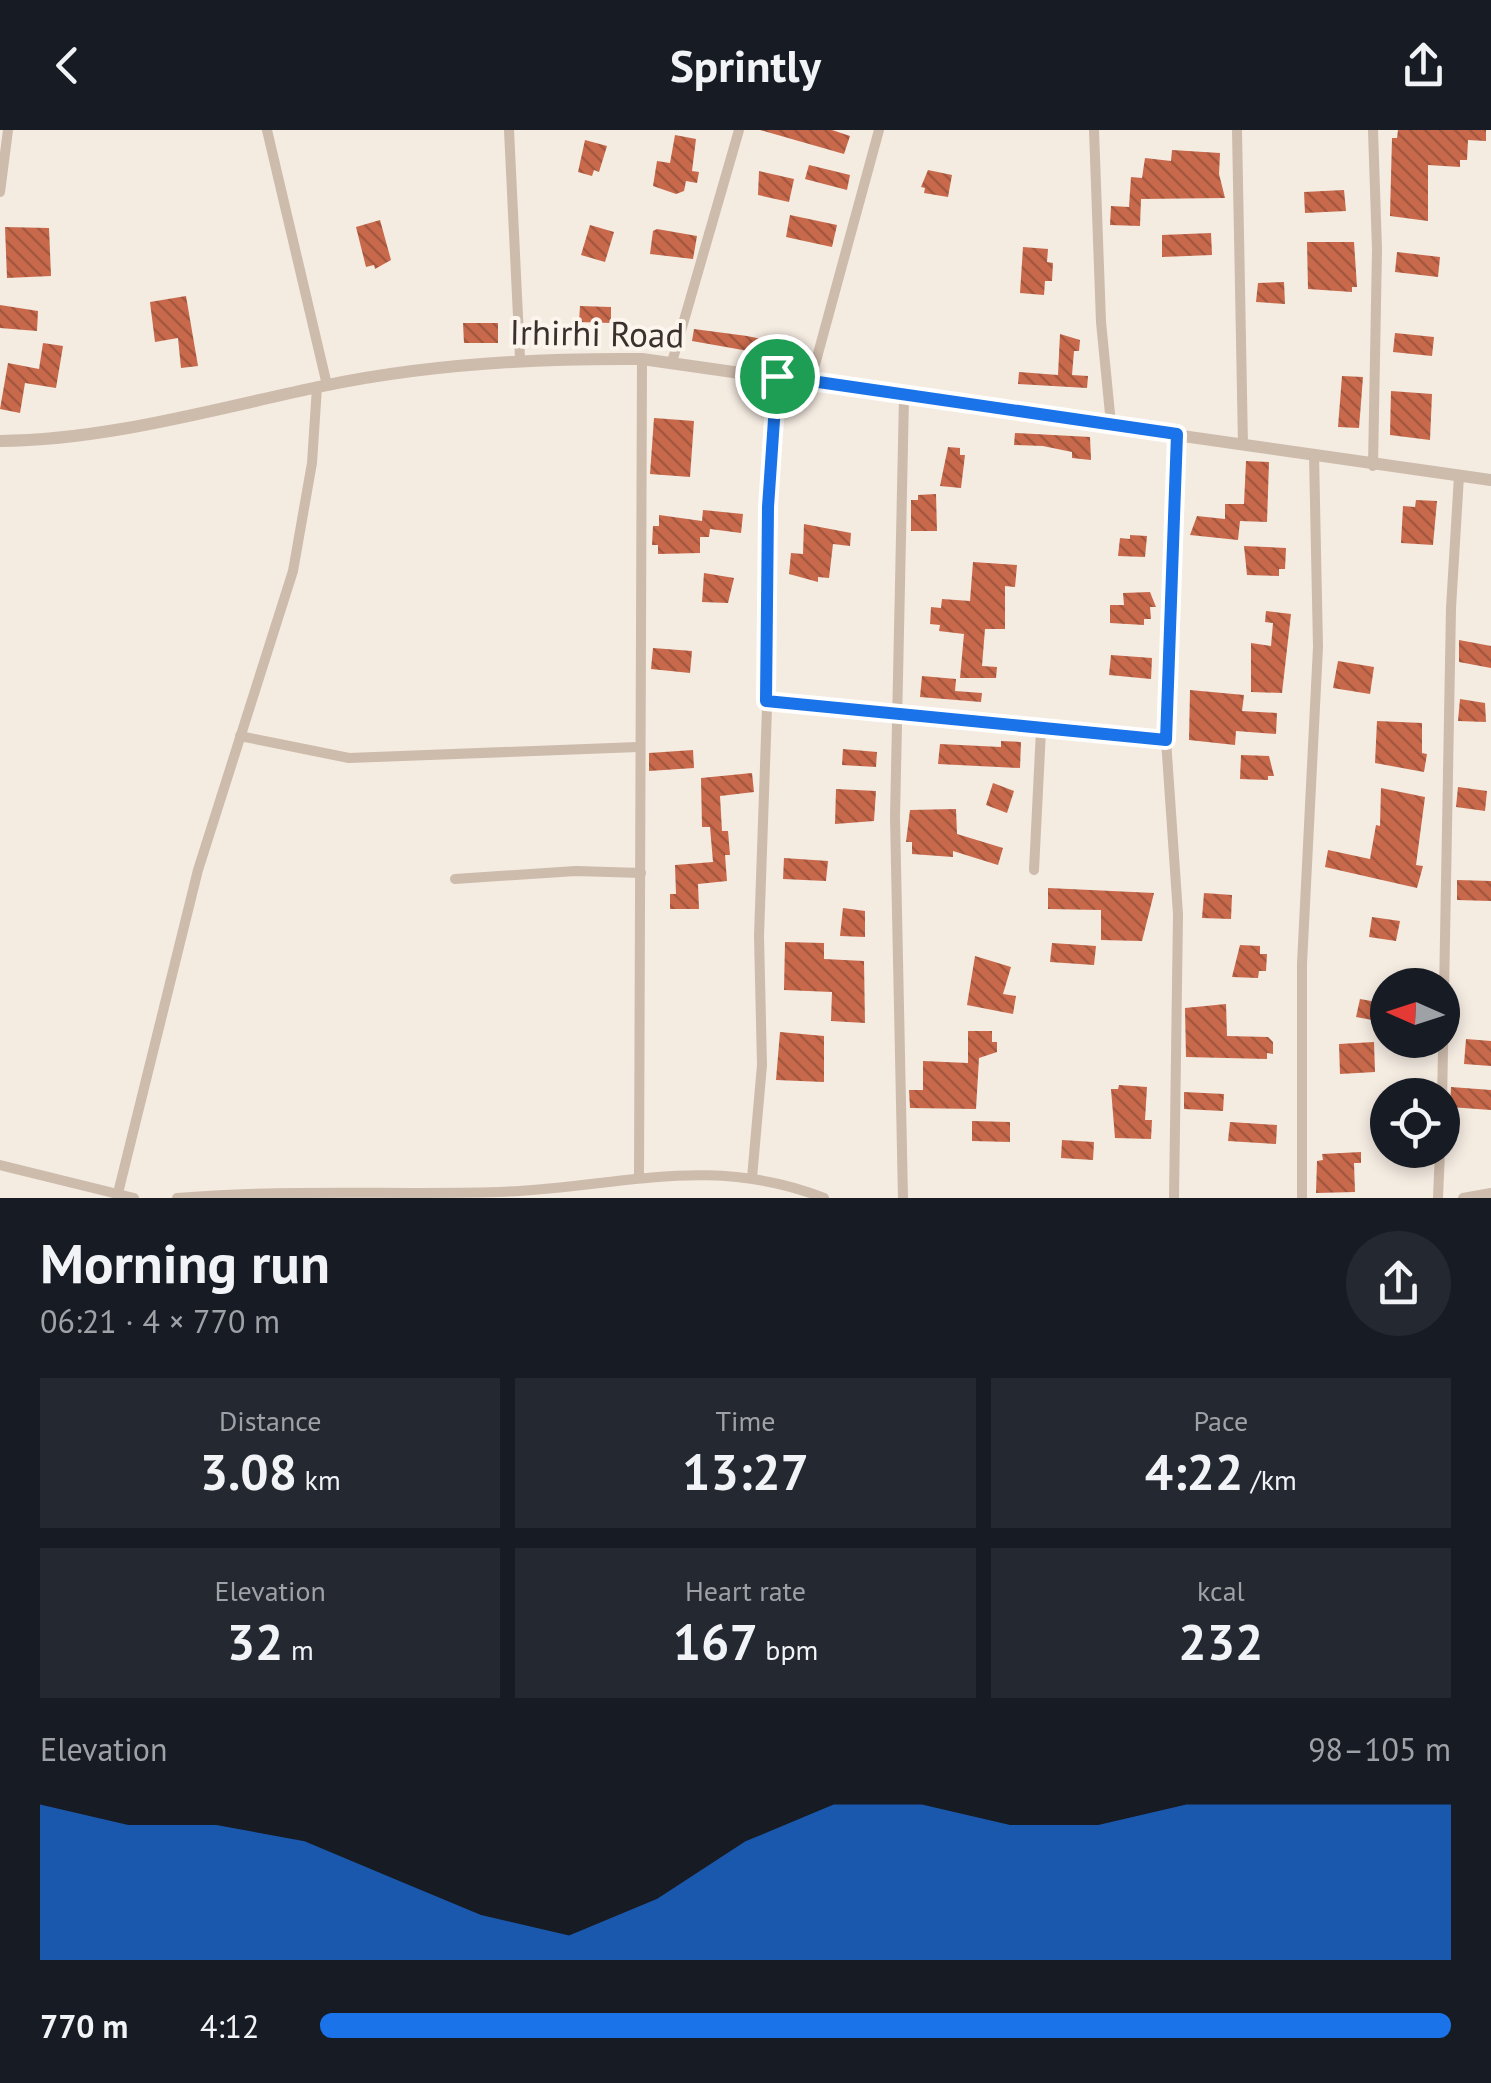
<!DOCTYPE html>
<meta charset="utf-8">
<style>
:root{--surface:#171b24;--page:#242831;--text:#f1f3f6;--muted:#9ea1a6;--accent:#1a73e8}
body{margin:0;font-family:"PT Sans",sans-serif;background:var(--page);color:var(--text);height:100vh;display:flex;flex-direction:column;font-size:38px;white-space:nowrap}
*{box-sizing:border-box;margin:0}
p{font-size:32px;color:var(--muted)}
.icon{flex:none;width:55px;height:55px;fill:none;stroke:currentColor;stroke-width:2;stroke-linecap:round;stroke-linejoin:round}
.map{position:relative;height:1068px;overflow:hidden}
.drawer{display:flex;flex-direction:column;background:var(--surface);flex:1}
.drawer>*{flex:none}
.needle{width:65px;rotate:273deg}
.buttons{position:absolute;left:1370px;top:838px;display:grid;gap:20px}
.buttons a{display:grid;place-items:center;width:90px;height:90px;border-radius:50%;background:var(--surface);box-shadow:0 5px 15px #0003;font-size:50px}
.pin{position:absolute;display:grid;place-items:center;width:85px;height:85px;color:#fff;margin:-42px;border:5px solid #fff;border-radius:50%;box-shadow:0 2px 10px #0007}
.round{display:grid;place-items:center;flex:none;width:105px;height:105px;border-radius:52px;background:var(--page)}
.headline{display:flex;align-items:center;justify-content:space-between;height:170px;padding:0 40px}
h1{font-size:55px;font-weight:700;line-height:75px}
.stats{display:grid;grid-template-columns:repeat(3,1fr);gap:15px;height:170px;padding:10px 40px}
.stats div{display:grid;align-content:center;border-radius:0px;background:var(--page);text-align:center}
.stats b{font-size:50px;font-weight:700}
.stats small{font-size:28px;font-weight:400}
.stats p{font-size:28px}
.chart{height:280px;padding:20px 40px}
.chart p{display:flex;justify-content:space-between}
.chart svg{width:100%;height:180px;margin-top:10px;fill:var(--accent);opacity:.7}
ul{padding:0 40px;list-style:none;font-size:32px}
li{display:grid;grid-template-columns:160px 120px 1fr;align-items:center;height:75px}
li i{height:25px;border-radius:12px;background:var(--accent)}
header{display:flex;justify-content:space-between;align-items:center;height:130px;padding:0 40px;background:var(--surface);font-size:45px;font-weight:700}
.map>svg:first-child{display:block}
.building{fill:url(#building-back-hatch)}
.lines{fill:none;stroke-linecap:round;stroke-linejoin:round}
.minor{stroke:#cdbbac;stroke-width:10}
.tertiary{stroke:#cdbbac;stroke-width:12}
.route-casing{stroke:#fff;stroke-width:20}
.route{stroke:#1a73e8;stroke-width:12}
.labels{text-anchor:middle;stroke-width:8;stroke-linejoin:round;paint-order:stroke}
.street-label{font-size:35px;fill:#3b302b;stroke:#fbf5ee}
</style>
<header><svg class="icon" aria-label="back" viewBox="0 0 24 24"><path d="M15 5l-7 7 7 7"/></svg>Sprintly<svg class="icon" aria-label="share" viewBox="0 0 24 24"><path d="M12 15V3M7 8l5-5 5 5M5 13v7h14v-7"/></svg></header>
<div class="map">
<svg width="1491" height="1068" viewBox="0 0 1491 1068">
<defs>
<pattern id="building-back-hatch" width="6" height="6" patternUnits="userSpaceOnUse" patternTransform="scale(2.5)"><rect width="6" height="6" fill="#c8694b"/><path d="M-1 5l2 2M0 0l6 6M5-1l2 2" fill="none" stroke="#a4573f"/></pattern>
</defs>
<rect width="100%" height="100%" fill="#f4ebe1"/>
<!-- building -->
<g class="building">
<path d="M760,0H832L850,6L844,24Z"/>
<path d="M1398,0H1486V11L1468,10L1467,30H1460V37L1428,35V91L1390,86L1392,8H1397Z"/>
<path d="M675,5L696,9L692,41L699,42L697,53L686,51L684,61L676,64L653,56L657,31L670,33Z"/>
<path d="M585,10L607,16L599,42L594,40L592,46L578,42Z"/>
<path d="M1172,20L1220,23L1219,44L1225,68L1141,69L1140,96L1110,95L1111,76L1129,77L1131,47L1142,48L1145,28L1171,31Z"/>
<path d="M809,35L850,45L847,60L805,49Z"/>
<path d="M928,40L952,45L948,67L924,63L925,58L921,57Z"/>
<path d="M759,41L794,49L789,72L758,65Z"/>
<path d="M1344,60L1346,81L1305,83L1304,62Z"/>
<path d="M790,85L837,95L832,117L786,107Z"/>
<path d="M380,90L391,130L375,139L374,135L366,137L356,97Z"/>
<path d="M590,95L614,102L605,132L581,125Z"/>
<path d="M5,97L49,98L51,146L7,148Z"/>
<path d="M657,99L697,106L693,129L650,124L653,101Z"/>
<path d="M1211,103L1212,125L1162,127V105Z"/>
<path d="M1307,112H1354L1357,157H1352V162L1308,159Z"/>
<path d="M1023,117L1048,119L1047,132L1053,133L1052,151H1045L1044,165L1020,163Z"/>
<path d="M1397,122L1440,127L1438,147L1395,142Z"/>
<path d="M1284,152L1285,174L1256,172L1258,153Z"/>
<path d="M186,166L198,236L181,238L178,208L155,212L150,172Z"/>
<path d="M0,175L38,181L37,201L0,198Z"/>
<path d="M580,176L611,177V193L579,192Z"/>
<path d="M463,193H498V213H464Z"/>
<path d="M694,199L747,206L810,219L807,231L783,227L692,211Z"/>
<path d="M1395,203L1434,207L1432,226L1393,222Z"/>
<path d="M1060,204L1080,210L1079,221H1074L1072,245L1088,246L1087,258L1018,254L1019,242L1058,245Z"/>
<path d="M43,213L63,216L56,258L25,253L20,283L0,279L8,233L39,239Z"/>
<path d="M1342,246L1363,247L1359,298L1338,297Z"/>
<path d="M1391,261L1432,264L1430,310L1390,305Z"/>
<path d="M654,288L694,291L690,347L650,344Z"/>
<path d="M1015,303L1090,307L1091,330L1072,328V322L1043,316L1014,315Z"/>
<path d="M948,317L960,318V325H965L961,358L940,356Z"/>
<path d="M1246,331L1269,332L1267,392L1240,391L1238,410L1190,405L1197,386L1225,389V374H1244Z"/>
<path d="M936,364L937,401H911V370H918V365Z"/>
<path d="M1416,370L1437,371L1433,415L1401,413L1403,376L1415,377Z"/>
<path d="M703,380L743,384L741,403L710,399L709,407H700V423L658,424V415H652L653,396H659V385L702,391Z"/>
<path d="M804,394L851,403L850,416L833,414L829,448L818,447V452L789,444L791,423L803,424Z"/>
<path d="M1130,405L1147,406L1145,427L1118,426L1120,408L1130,409Z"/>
<path d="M1244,416L1286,418L1285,439H1279V446L1247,445Z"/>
<path d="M973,432L1017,435L1015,457L1005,456V499H985L982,536L997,537L996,548H960L964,504L939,501L940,495L930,494L931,477L941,478L942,469L970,471Z"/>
<path d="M704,443L734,448L728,473L702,472Z"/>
<path d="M1150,462L1156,477H1150L1151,489H1144V495L1110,493V475H1124L1123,463Z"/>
<path d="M1266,481L1291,484L1282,563L1251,562V513L1271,516L1273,493L1265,492Z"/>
<path d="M1459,510L1491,516V538L1459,532Z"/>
<path d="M653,518L692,521L690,543L651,539Z"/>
<path d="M1111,525L1152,528L1151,549L1109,545Z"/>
<path d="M1338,531L1374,537L1370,564L1333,558Z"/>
<path d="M922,546L956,549L955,561L982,563L981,572L920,567Z"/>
<path d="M1190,560L1244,565L1242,581L1277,583L1276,604L1236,601L1235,615L1189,610Z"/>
<path d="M1460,569L1485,573L1486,592L1458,591Z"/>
<path d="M1377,591L1422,593V623L1427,624L1424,642L1375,633Z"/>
<path d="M1001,611L1021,612L1020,638L938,634L940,614L1001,617Z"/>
<path d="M843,619L877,622L876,637L842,635Z"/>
<path d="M693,620L694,638L649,641V623Z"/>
<path d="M1241,625L1269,626L1274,646H1268V650L1240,649Z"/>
<path d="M752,643L754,662L720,666L722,701H728L730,725H725L727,751L698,754L699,779H670V764H676L675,735L713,732L710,697H702L701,648Z"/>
<path d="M993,653L1014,661L1007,683L986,675Z"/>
<path d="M1458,657L1487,661L1485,681L1456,677Z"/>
<path d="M1381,658L1425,667L1416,735L1423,736L1417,758L1325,737L1328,720L1370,729L1376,695L1380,696Z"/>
<path d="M836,659L876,661L874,691L835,694Z"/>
<path d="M956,679L957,704L1003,718L998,735L953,721V727L912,724V712H906L910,680Z"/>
<path d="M784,728L828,731L826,751L783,749Z"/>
<path d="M1457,750L1491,751V771L1457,770Z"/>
<path d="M1048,758L1154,763L1142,811L1101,810V780L1048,779Z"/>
<path d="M1204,763L1232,765L1231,789L1202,788Z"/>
<path d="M843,778L865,781V807L840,806Z"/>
<path d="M1372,787L1400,791L1396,811L1369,807Z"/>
<path d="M785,812L824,813V829L864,831L865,893L831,891L832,862L784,860Z"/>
<path d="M1052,813L1096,816L1094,835L1050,832Z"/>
<path d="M1240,815L1260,816V824H1267L1266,841H1259L1258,848L1232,847Z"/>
<path d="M975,826L1011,837L1003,864L1016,866L1013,884L967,875Z"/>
<path d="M1360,869L1388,874V893L1356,887Z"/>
<path d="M1226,874L1227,906L1268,907L1273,912V924L1267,923V929L1186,927L1185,878Z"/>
<path d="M968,901H992V912H997V922L979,928L976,979L910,978L909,960H923V931L968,933Z"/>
<path d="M780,902L824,906V952L776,950Z"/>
<path d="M1466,909L1491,911V936L1464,934Z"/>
<path d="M1374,912L1375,942L1340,944L1339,914Z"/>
<path d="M1119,955L1147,957L1145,990H1152L1151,1009L1115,1008L1111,959H1118Z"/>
<path d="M1451,957L1491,960V980L1450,977Z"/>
<path d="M1184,962L1224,964L1223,981L1184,979Z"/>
<path d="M972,991L1010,992V1012L972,1011Z"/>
<path d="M1230,992L1277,995L1276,1014L1228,1011Z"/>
<path d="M1062,1010L1094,1012L1093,1030L1061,1028Z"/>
<path d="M1361,1022V1033H1354L1355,1062L1316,1063L1317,1031L1323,1030L1322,1024Z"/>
</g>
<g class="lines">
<!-- minor -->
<g class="minor">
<path d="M267,0L327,255"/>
<path d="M509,0L520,228"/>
<path d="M1094,0L1101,192L1111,294"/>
<path d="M1237,0L1243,315"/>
<path d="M0,62L8,0"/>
<path d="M672,232L739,0"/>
<path d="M810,253L879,0"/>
<path d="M1373,336L1377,119L1373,0"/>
<path d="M767,571L1166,610"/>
<path d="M240,606L349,628L638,617"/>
<path d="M1034,740L1041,600"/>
<path d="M455,749L576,741L641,743"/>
<path d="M1442,973L1451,478L1459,346"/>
<path d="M0,1035L134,1068"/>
<path d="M639,1046L642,229"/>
<path d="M752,1048L762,935L759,806L771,464L768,377L777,246"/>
<path d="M118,1063L198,740L293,441L312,333L317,257"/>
<path d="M177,1068C284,1059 392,1065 499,1062C615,1058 710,1023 824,1068"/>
<path d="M903,1068L895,687L904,267"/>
<path d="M1174,1068L1178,784L1166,610L1177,304"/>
<path d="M1302,1068V834L1318,517L1314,324"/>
<path d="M1438,1068L1440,1020"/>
<path d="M1463,1068L1491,1063"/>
</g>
<!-- tertiary -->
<path class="tertiary" d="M0,311C109,310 217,278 323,256C428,234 536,228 642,229L1491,350"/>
</g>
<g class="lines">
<!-- route casing -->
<g class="route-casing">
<path id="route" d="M777,246L1177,304L1166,610L766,571L768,377Z"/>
</g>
<!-- route -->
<use href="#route" class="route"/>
</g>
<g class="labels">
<!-- street labels -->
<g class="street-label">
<text transform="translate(597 204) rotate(1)" y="12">Irhirhi Road</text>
</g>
</g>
</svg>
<div class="buttons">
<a><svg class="needle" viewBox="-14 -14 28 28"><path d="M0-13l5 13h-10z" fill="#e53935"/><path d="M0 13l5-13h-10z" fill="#9ea1a6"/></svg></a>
<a><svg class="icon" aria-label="locate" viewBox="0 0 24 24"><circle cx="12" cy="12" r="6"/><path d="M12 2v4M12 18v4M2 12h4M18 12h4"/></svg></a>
</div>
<div class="pin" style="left:777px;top:246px;background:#1e9e55"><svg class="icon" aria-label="arrive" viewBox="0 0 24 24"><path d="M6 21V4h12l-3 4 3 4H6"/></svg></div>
</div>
<section class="drawer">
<div class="headline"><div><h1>Morning run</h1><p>06:21 · 4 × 770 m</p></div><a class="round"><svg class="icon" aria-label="share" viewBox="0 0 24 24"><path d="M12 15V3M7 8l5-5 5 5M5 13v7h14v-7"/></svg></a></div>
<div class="stats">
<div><p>Distance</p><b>3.08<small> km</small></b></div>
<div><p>Time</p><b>13:27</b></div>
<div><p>Pace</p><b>4:22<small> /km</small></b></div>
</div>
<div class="stats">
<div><p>Elevation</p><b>32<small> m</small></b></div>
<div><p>Heart rate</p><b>167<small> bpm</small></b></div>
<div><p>kcal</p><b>232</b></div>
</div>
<div class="chart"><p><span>Elevation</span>98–105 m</p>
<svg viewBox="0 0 160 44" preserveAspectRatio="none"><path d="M0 44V6L10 11L20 11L30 15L40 24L50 33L60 38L70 29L80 15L90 6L100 6L110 11L120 11L130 6L140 6L150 6L160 6V44z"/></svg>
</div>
<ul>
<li><b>770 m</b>4:12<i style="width:100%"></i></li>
</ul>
</section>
